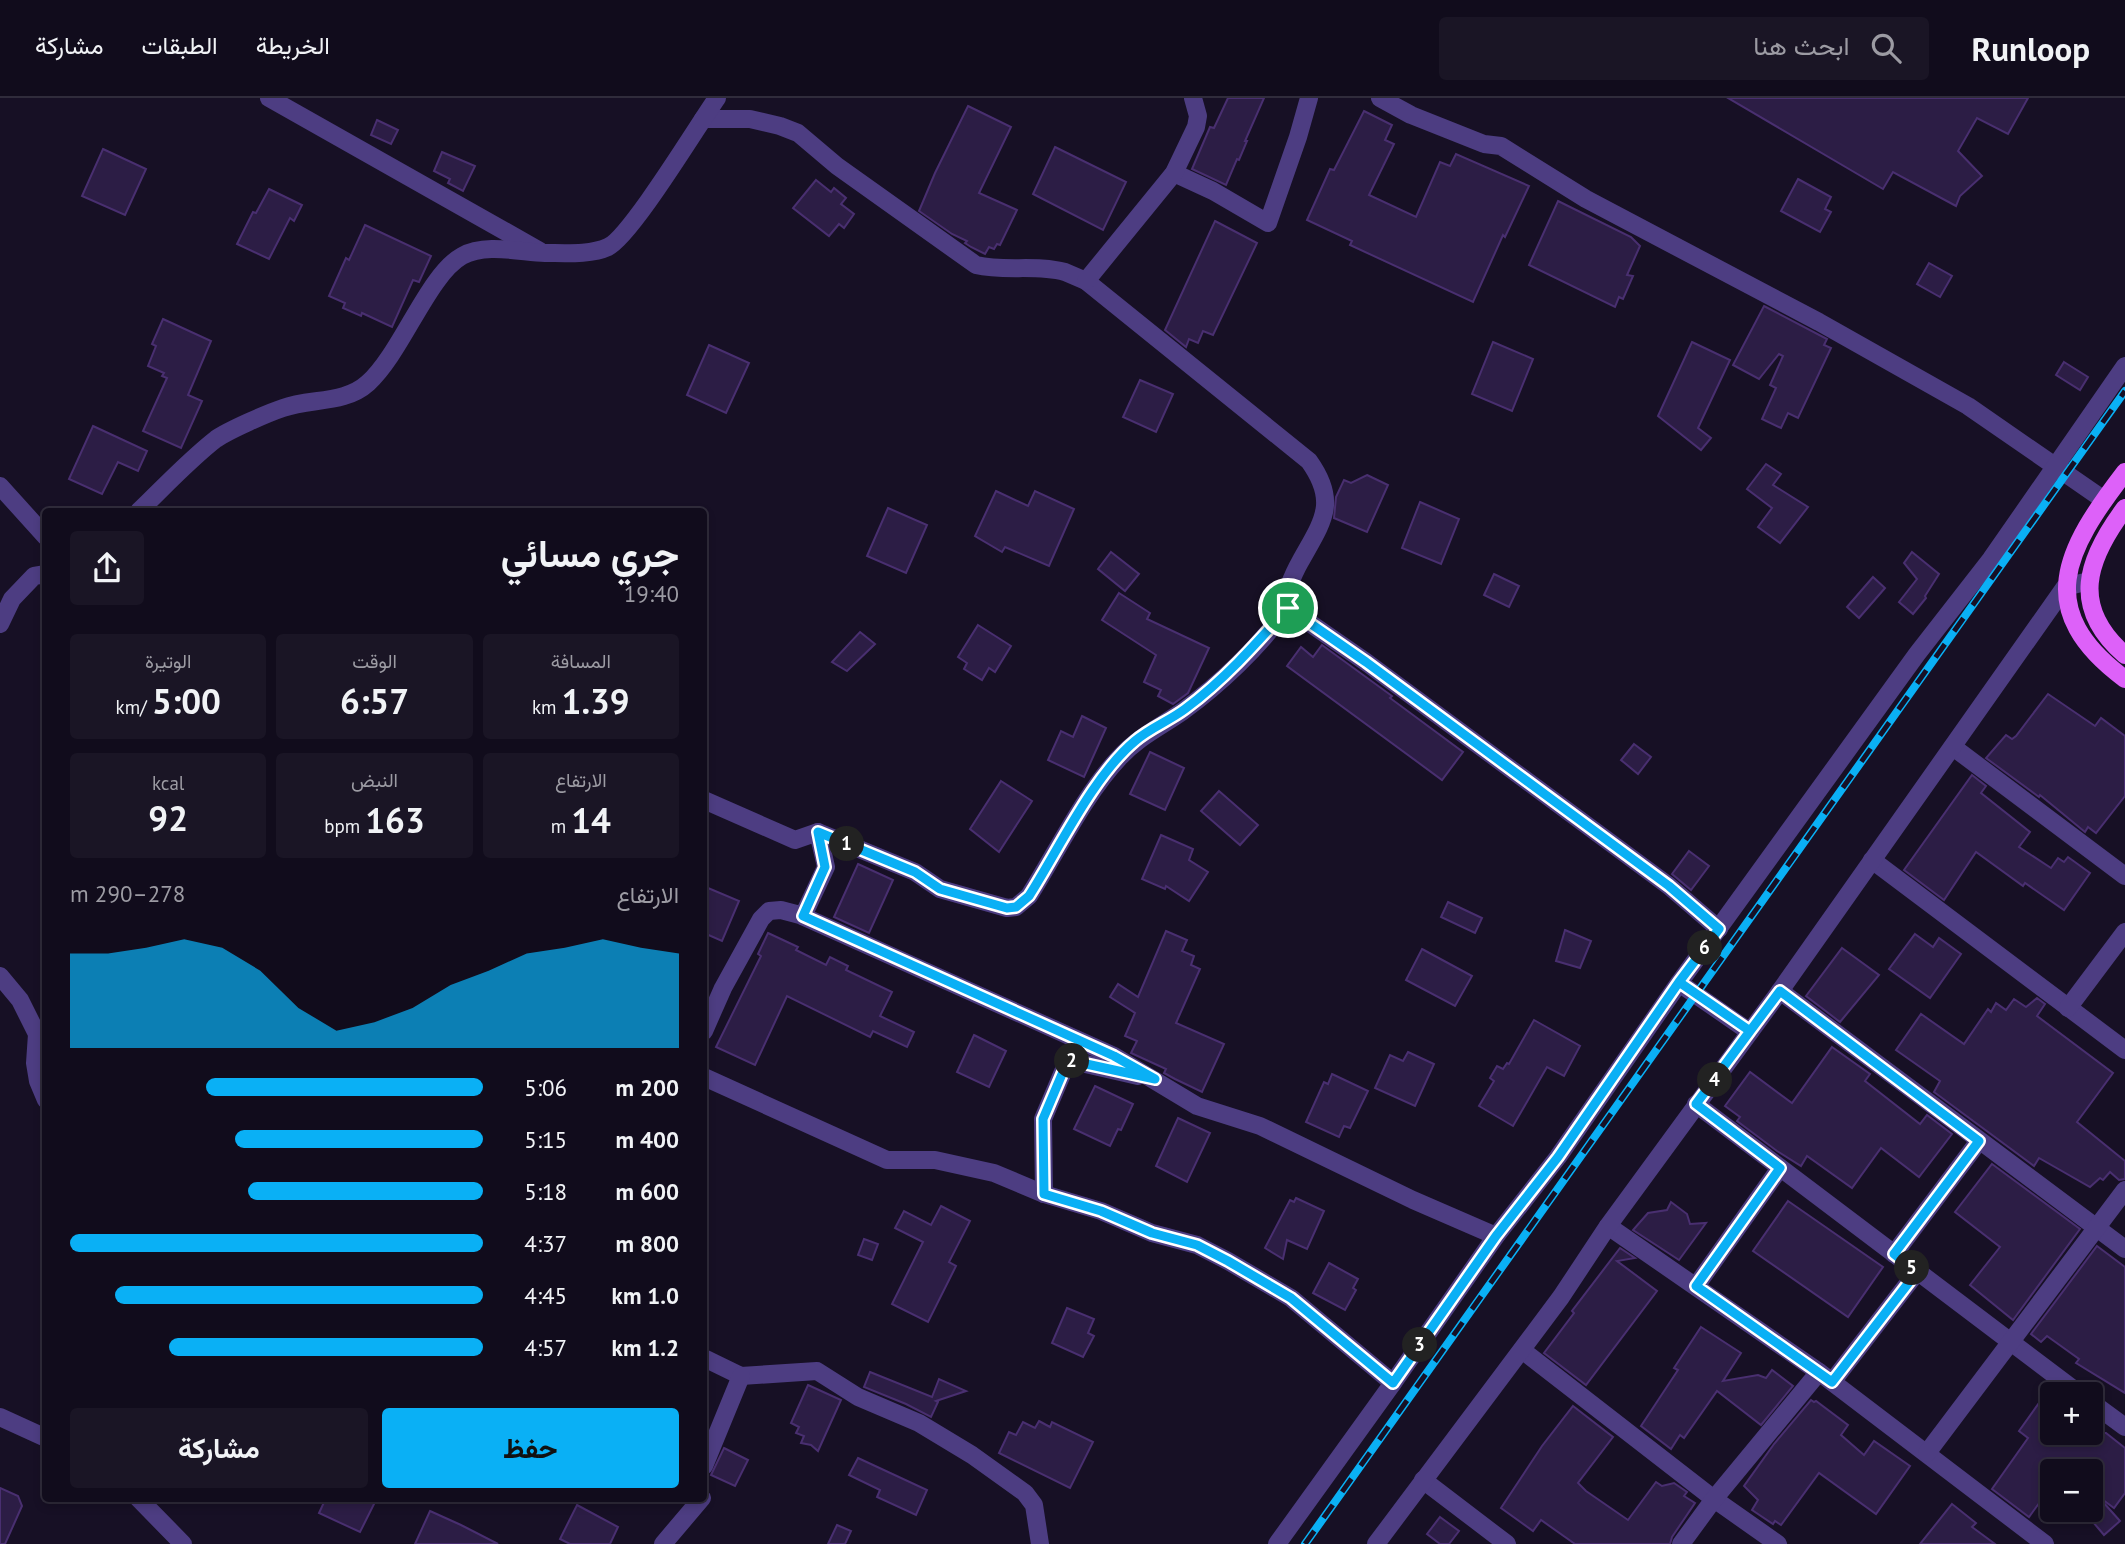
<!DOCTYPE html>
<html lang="ar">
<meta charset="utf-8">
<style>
:root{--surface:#110c1c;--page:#1a1525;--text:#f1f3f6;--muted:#9c9ba3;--line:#302c3b;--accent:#0ab0f5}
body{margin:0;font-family:"PT Sans",Vazirmatn,sans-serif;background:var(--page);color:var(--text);direction:rtl;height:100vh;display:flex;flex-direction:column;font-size:26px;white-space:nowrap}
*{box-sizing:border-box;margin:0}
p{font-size:23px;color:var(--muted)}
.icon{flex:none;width:38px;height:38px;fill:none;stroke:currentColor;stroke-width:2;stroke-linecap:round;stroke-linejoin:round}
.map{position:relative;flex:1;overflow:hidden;direction:ltr}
.panel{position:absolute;left:42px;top:410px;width:665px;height:994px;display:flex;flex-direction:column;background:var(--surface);border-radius:7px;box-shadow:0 4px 10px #0003,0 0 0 2px var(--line);direction:rtl}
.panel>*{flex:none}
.controls{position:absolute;left:2040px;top:1284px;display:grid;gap:14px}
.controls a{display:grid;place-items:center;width:63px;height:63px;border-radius:7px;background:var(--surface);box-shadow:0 4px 10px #0003,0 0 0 2px var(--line);font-size:35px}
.pin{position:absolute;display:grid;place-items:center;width:60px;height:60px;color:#fff;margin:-30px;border:4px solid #fff;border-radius:50%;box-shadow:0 2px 7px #0007}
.km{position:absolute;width:35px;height:35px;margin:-18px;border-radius:50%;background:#222;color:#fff;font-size:19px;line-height:35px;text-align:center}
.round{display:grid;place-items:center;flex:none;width:74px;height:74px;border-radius:7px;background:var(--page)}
.headline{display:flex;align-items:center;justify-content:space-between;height:119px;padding:0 28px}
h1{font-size:38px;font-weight:700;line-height:52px}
.stats{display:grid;grid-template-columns:repeat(3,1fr);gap:10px;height:119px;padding:7px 28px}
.stats div{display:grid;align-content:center;border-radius:7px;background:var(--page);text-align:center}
.stats b{font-size:35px;font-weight:700}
.stats small{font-size:19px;font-weight:400}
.stats p{font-size:19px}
.chart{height:196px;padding:14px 28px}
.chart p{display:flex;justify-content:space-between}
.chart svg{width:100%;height:126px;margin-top:7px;fill:var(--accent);opacity:.7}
.action{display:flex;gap:14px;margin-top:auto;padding:14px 28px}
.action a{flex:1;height:80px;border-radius:7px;background:var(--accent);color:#111;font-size:28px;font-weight:700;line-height:80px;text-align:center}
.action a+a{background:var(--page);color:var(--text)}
ul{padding:0 28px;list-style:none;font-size:23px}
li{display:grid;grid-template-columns:112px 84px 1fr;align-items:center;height:52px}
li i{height:18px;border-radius:9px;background:var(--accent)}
header{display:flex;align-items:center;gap:42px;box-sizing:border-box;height:98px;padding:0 35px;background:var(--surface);border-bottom:2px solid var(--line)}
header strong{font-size:33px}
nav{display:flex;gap:38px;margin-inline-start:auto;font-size:24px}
.search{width:490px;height:63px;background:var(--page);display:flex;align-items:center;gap:18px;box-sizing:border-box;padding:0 24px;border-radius:7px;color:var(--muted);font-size:26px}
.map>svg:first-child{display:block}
.building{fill:#2c1d45;stroke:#492f70;stroke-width:2}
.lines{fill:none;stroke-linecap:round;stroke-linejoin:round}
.street{stroke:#4d3d82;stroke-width:18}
.primary{stroke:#dd61f9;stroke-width:18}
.rail-casing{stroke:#0ab0f5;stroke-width:8}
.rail{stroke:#171025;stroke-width:5;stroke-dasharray:16;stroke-linecap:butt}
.route-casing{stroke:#fff;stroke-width:14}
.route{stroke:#0ab0f5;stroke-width:9}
</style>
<header>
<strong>Runloop</strong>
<div class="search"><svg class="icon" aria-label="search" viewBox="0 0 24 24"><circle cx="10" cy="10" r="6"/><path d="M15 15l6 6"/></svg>ابحث هنا</div>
<nav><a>الخريطة</a><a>الطبقات</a><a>مشاركة</a></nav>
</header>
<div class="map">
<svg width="2125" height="1446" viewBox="0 0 2125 1446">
<rect width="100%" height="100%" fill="#171025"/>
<!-- building -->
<g class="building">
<path d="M1228,0H1264L1245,43H1247L1239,62L1237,61L1226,87L1192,71L1210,29L1214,30Z"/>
<path d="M1728,0H2028L2008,36L1977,20L1958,53L1982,78L1960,98L1956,108L1893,74L1883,91Z"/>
<path d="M968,8L1011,29L979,95L1017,112L1000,147L997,146L994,151L989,149L985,156L971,149L965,145L967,143L952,136L919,113L935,75Z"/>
<path d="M1364,13L1392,27L1385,42L1394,46L1369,97L1416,119L1440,64L1450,68L1456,56L1529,88L1505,139L1503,137L1473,204L1350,147L1352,143L1307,122L1330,71L1334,72Z"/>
<path d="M377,22L398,32L391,46L371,37Z"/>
<path d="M1055,49L1126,84L1103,132L1033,96Z"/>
<path d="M103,51L146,71L125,117L82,98Z"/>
<path d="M442,54L475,68L463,93L448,85L450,81L434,73Z"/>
<path d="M1798,81L1831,99L1825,111L1831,114L1820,134L1781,113Z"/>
<path d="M816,82L831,94L834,90L846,100L841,106L854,116L844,130L839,126L829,138L793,110Z"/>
<path d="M269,91L302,107L294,123L290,120L269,161L237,146L253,114L256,115Z"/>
<path d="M1558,103L1631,139L1640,148L1627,177L1633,178L1623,201L1619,199L1615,209L1529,167Z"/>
<path d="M1215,123L1257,145L1213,237L1203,233L1198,245L1189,241L1186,249L1165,232Z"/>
<path d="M365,127L431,158L419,184L413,182L392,229L362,215L361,218L343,210L345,205L329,198L346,160L349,162Z"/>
<path d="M1929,165L1952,178L1940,199L1917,186Z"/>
<path d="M1764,208L1827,241L1824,247L1831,250L1798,320L1788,315L1781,330L1762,321L1776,290L1770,287L1783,258L1779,256L1759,281L1733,267Z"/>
<path d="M163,221L211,243L188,297L202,303L181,350L143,333L167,280L162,278L164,275L148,268L156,248L152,246Z"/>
<path d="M1493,244L1533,261L1512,313L1472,296Z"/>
<path d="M1692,244L1730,262L1698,330L1711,340L1701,352L1658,318Z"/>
<path d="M709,247L749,265L726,315L687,297Z"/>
<path d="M2064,264L2088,279L2080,292L2056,277Z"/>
<path d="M1140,282L1173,296L1156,334L1123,319Z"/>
<path d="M93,328L147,353L138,373L118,364L102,396L69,381Z"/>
<path d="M1766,366L1781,376L1773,387L1808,409L1780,445L1758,429L1772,410L1747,391Z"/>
<path d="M1367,377L1388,387L1367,434L1334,420L1336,399L1344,382L1351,385Z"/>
<path d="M996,393L1028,408L1035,393L1074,411L1049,468L1005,449L1002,454L975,438Z"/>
<path d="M1420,404L1459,421L1441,466L1402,450Z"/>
<path d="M888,410L927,427L906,475L867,458Z"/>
<path d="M1111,454L1139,476L1125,493L1098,471Z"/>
<path d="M1912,454L1939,476L1925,498L1926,500L1913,516L1899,504L1917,481L1904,465Z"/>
<path d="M1494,476L1519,488L1509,509L1484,497Z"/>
<path d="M1873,479L1885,490L1859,520L1847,509Z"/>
<path d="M1119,495L1150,515L1147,521L1209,550L1188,595L1173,606L1158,598L1161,592L1144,584L1156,557L1102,522Z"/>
<path d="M978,527L1011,548L995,574L989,570L982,582L964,571L967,565L958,559Z"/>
<path d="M860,534L875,546L847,573L832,564Z"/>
<path d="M1322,547L1392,598L1390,600L1463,654L1442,682L1287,568L1301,549L1313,559Z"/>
<path d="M2048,596L2095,628L2101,620L2125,638V698L2096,735L2088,729L2085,734L2040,697L2039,699L1986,660L2006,637L2012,641L2016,638Z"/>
<path d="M1082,618L1106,630L1084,679L1048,662L1061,633L1073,639Z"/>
<path d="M1634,646L1651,659L1638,676L1621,662Z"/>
<path d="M1150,654L1184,670L1165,712L1130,696Z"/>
<path d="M1972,677L1986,688L1981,695L2030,734L2019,749L2051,770L2058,760L2064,764L2068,759L2090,775L2064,812L2025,785L2023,788L1976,754L1944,802L1904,772Z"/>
<path d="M1001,683L1032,703L999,754L970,731Z"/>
<path d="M1219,693L1258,727L1240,747L1201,713Z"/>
<path d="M1161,737L1193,751L1189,762L1208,774L1189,803L1166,788L1165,791L1142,781Z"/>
<path d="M1689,753L1709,768L1691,792L1672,776Z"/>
<path d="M858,766L893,782L869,835L834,819Z"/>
<path d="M708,790L739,803L722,843L704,835V800Z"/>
<path d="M1448,804L1482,820L1475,835L1441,819Z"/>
<path d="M1565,832L1591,843L1580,870L1556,863Z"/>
<path d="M1166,833L1187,842L1182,853L1194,858L1191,867L1200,871L1176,925L1224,946L1202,994L1175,981L1164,975L1166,971L1131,955L1137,943L1125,938L1135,915L1110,899L1118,886L1138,899Z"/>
<path d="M768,835L798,849L796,852L826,867L830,859L848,868L846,872L892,894L880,918L914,934L907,949L873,933L870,939L787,898L755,967L716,949L761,858L758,856Z"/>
<path d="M1915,836L1933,849L1939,840L1961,856L1930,900L1889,871Z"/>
<path d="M1842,850L1879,877L1840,924L1806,898Z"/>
<path d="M1422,851L1472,878L1455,908L1406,882Z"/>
<path d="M2037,900L2045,906L2037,918L2113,975L2077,1024L2125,1063V1081L2119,1082L2110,1074L2103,1082L2100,1080L2090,1089L2039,1060L2034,1068L1934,994L1940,983L1896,952L1921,916L1964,946L1988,911L1991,914L1996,905L2006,912L2014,901L2026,909Z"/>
<path d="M1534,922L1580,948L1564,978L1547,969L1513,1028L1479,1008L1494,983L1490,980L1497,968L1503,971L1507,965L1509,966Z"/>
<path d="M974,937L1006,953L989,989L957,974Z"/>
<path d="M1832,949L1870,976L1865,983L1920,1026L1927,1017L1952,1036L1919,1079L1881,1050L1852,1090L1807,1058L1801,1068L1777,1053L1737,1023L1740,1019L1725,1008L1750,974L1792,1005Z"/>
<path d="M1408,954L1434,966L1415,1008L1375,990L1390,957L1403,963Z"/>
<path d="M1332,976L1368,993L1350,1030L1344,1028L1339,1039L1306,1024L1324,984L1328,986Z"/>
<path d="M1095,988L1133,1006L1121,1032L1118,1031L1110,1048L1074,1031Z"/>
<path d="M1178,1020L1210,1035L1187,1084L1156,1068Z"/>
<path d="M1992,1066L2080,1131L2013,1222L1970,1187L2000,1149L1955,1114Z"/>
<path d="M1296,1100L1324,1113L1307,1151L1287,1142L1283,1161L1265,1150L1290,1102L1294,1104Z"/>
<path d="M1788,1103L1883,1169L1848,1219L1753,1153Z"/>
<path d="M1671,1104L1687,1116L1690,1126L1706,1125L1679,1162L1633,1132L1648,1115L1667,1112Z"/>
<path d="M941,1108L970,1123L949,1164L956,1168L928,1224L892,1206L923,1144L895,1130L904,1113L931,1127Z"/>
<path d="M864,1141L878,1146L872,1162L858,1157Z"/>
<path d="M2097,1148L2125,1169V1295L2076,1265L2079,1261L2047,1238L2041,1244L2031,1236Z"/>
<path d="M1620,1150L1635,1160L1617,1163L1657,1193L1586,1287L1544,1255L1574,1215L1572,1213Z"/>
<path d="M1329,1165L1358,1181L1353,1190L1356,1192L1345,1212L1313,1195Z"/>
<path d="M1067,1210L1094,1221L1088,1235L1094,1238L1083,1259L1052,1245Z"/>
<path d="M1701,1229L1741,1255L1723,1283L1758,1277L1766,1280L1772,1272L1793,1288L1761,1327L1717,1293L1684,1340L1680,1337L1671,1351L1641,1328L1678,1272L1674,1270Z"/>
<path d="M870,1274L932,1299L939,1281L966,1293L936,1303L938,1304L931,1319L906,1306L864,1289Z"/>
<path d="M808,1287L841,1302L818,1353L811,1347L801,1345L804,1338L796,1335L799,1329L791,1325Z"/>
<path d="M2051,1288L2053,1290V1335H2106L2125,1350V1395L2114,1410L2091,1393V1374H2053V1386L2029,1419L1992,1391L2028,1340L2019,1333Z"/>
<path d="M1811,1302L1814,1304L1816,1303L1848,1327L1841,1337L1864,1357L1874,1343L1910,1368L1876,1416L1819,1375L1781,1427L1775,1423L1773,1426L1752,1412L1758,1402L1744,1388L1774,1346Z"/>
<path d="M1573,1308L1613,1339L1578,1385L1586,1393L1628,1422L1656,1384L1662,1388L1674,1385L1687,1394L1684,1398L1695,1405L1672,1439L1670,1446H1575L1541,1422L1533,1433L1501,1410L1542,1348Z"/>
<path d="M1039,1323L1050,1329L1052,1324L1093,1344L1070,1390L999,1355L1009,1334L1016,1337L1023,1324L1035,1330Z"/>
<path d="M724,1350L748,1362L735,1388L711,1377Z"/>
<path d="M858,1360L927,1392L916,1417L877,1399L880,1392L849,1377Z"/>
<path d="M0,1390L18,1398L22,1408L5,1446H0Z"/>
<path d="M326,1400H377L360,1434L319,1415Z"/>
<path d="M2103,1404L2120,1423L2104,1437L2087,1417Z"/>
<path d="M1952,1406L1976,1425L1972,1429L1995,1446H1920Z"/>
<path d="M577,1407L618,1429L610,1446H570L560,1441Z"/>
<path d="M430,1413L461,1427L498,1446H415Z"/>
<path d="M1440,1419L1459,1433L1449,1446H1440L1427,1436Z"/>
<path d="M837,1427L851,1433L845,1446H828Z"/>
</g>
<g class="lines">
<!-- street -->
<g class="street">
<path d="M269,0L540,153"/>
<path d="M1380,0L1411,17L1484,46L1501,48L1586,101L1819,224L1968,308L2104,402"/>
<path d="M703,21H750L780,28L798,35L837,68L976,167C1005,174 1036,166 1065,174C1072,177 1079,180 1086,183L1309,363C1339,405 1322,424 1300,464C1296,471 1292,480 1289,488C1287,496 1290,507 1285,513C1258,550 1220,586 1183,613C1160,629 1138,639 1119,660C1084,697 1057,754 1029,798L1016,809L1007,810L940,791L915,774L818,734"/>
<path d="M1174,75L1213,93L1268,125L1298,39L1309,0"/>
<path d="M1086,183L1174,75L1196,29L1198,18L1193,0"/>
<path d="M0,388L46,439"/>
<path d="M139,413C164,389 189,362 216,341C229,332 268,315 283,310C311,300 345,306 368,285C402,254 428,177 462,158C485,145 520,154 545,155C564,155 591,157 608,149C631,138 698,27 717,0"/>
<path d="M1288,510L1366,564L1669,788L1719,831"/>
<path d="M0,526L12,501L34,478L46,476"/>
<path d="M1953,649L2125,778"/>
<path d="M704,702L795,742L818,734L826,769L803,818"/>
<path d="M1872,762L2125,952"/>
<path d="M0,878L20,902L37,936L35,965L38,983L46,1002"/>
<path d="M1780,893L2125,1151"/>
<path d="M2068,910L2125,834"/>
<path d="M704,933L723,890L761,821L769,813L781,812L800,817L1114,958L1197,1008L1260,1028L1413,1102L1496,1138"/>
<path d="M1750,934L1679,885L1917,556L1991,461L2125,268"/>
<path d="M704,979L887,1062H935L994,1075L1044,1096L1101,1113L1152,1135L1197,1147L1228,1163L1291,1200L1393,1285"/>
<path d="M1696,1006L2081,1297"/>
<path d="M1044,1096L1043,1021L1068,962L1138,978"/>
<path d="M1608,1128L1819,1274L2045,1446"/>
<path d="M1894,1156L1979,1043"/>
<path d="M1696,1188L1780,1070"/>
<path d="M1522,1252L1714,1401L1778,1446"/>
<path d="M704,1260L741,1278L817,1273L858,1299L919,1325L972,1357L1025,1395L1034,1407L1040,1446"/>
<path d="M1832,1284L1917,1174"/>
<path d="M2091,1304L2125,1329"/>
<path d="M0,1319L46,1340"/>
<path d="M1927,1355L2125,1092"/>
<path d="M704,1368L741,1278"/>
<path d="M1423,1382L1507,1446"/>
<path d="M138,1400L183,1446"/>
<path d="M663,1446L702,1400"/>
<path d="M1277,1446L1393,1285L1496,1138L1558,1059L1679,885"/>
<path d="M1376,1446L1561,1199L1608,1128L1780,893L2065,489L2089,483"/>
<path d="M1681,1446L1714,1401L1819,1274"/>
</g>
<!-- primary -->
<g class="primary">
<path d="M2125,374C2065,452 2032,512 2125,581"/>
<path d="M2125,410C2086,462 2070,509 2125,557"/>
</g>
<!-- rail casing -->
<g class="rail-casing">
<path id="rail" d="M1305,1446L2125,293"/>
</g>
<!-- rail -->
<use href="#rail" class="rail"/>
</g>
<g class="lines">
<!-- route casing -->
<g class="route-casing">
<path id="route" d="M1288,510C1255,547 1224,582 1185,611C1169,623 1150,630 1135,643C1093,678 1059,751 1029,798L1016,809L1007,810L940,791L915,774L818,734L825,769L803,818L1114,958L1155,981L1068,962L1043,1021L1044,1096L1101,1113L1152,1135L1197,1147L1228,1163L1291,1200L1393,1285L1496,1138L1558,1059L1679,884L1750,933L1696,1006L1780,1070L1696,1188L1832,1284L1917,1174L1894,1156L1979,1043L1780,893L1750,933L1679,884L1719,831L1669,788L1366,564L1288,510"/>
</g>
<!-- route -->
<use href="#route" class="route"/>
</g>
</svg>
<div class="controls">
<a>+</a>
<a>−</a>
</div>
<div class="pin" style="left:1288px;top:510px;background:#1e9e55"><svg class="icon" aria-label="arrive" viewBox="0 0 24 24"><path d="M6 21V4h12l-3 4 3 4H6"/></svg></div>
<b class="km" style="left:847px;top:746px">1</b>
<b class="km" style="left:1072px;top:963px">2</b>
<b class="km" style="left:1420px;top:1247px">3</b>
<b class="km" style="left:1715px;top:982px">4</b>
<b class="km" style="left:1912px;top:1170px">5</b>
<b class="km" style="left:1705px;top:850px">6</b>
<section class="panel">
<div class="headline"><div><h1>جري مسائي</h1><p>19:40</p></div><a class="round"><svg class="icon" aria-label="share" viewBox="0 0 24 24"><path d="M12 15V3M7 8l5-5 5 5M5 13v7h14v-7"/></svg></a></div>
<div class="stats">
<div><p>المسافة</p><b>1.39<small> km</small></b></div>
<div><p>الوقت</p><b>6:57</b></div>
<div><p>الوتيرة</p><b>5:00<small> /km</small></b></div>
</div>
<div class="stats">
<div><p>الارتفاع</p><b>14<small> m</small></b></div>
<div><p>النبض</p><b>163<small> bpm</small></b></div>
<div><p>kcal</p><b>92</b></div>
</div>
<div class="chart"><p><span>الارتفاع</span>278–290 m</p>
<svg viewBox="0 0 160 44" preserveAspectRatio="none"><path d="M0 44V11L10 11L20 9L30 6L40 9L50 17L60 30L70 38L80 35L90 30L100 22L110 17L120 11L130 9L140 6L150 9L160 11V44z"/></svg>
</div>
<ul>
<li><b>200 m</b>5:06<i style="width:67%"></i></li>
<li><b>400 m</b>5:15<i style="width:60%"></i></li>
<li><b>600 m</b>5:18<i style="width:57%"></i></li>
<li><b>800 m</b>4:37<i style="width:100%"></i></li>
<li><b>1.0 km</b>4:45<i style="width:89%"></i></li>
<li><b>1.2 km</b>4:57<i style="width:76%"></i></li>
</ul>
<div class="action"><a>حفظ</a><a>مشاركة</a></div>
</section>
</div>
